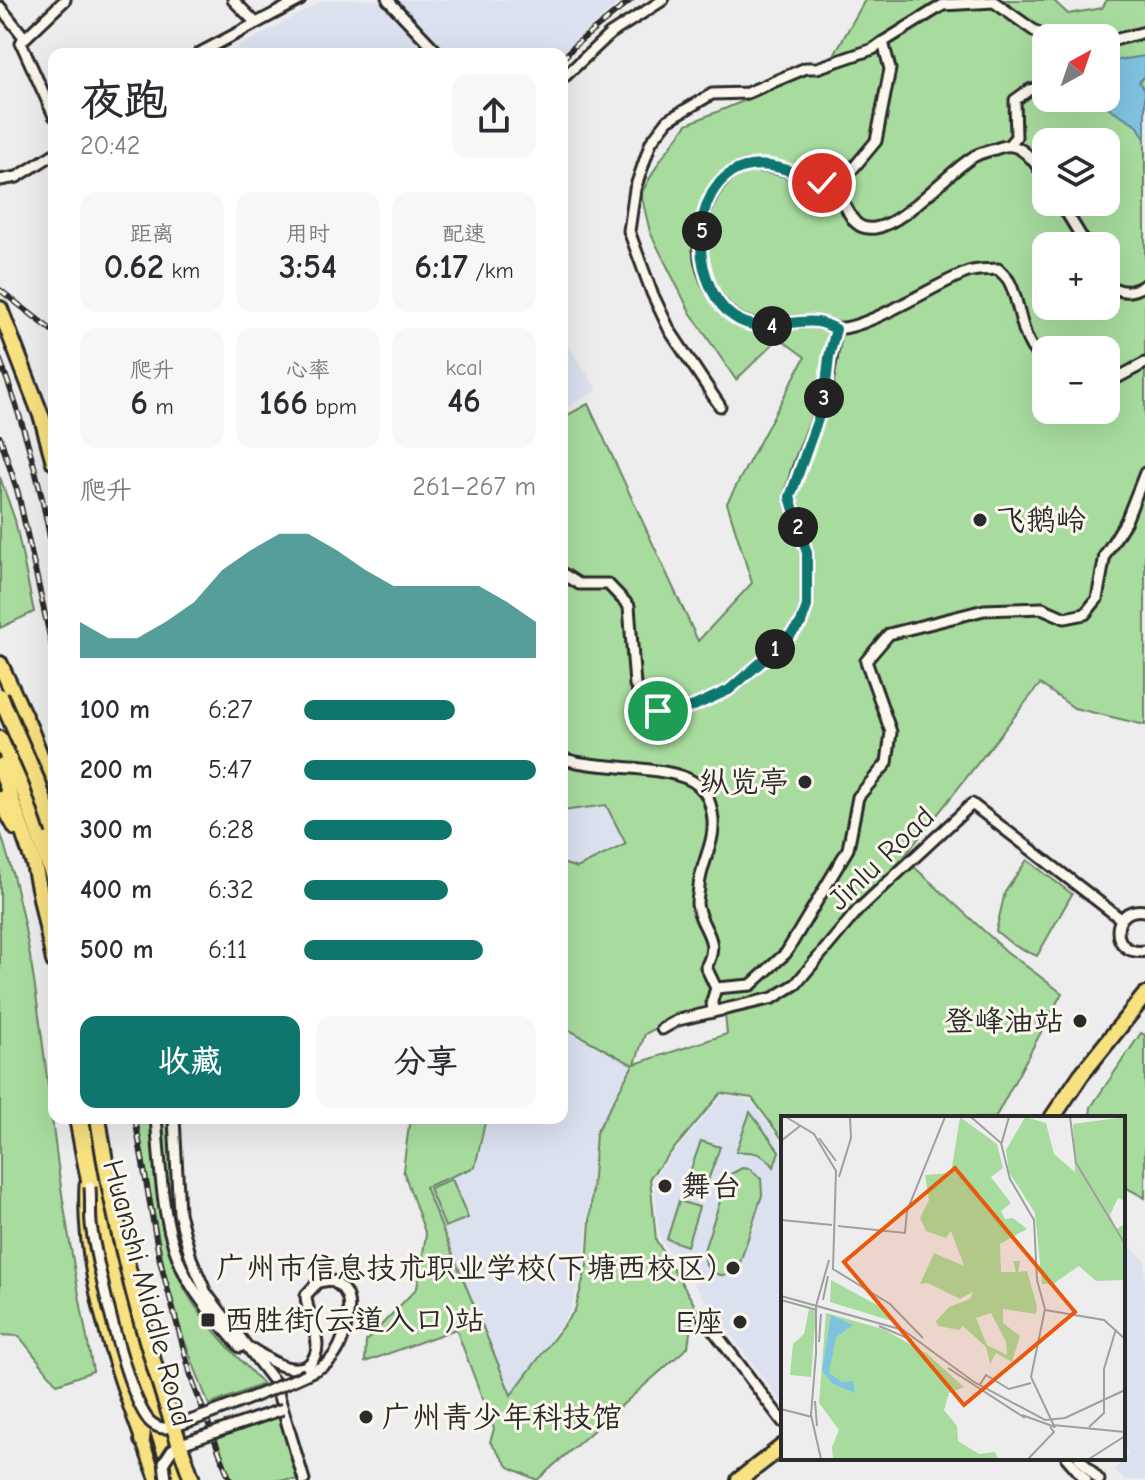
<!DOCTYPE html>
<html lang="zh">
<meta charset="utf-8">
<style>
:root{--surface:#fff;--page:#f7f7f7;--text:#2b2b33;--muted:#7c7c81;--accent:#0f766e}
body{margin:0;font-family:"Comic Neue","LXGW WenKai TC",sans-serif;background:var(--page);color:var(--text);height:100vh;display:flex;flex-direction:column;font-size:30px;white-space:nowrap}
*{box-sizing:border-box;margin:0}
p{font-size:26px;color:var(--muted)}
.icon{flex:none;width:44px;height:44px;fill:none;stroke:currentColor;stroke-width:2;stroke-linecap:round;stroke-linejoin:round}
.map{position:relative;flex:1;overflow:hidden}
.drawer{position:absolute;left:48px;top:48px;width:520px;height:1076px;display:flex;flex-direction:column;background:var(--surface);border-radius:16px;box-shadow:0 8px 32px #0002}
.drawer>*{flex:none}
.needle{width:52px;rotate:40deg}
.tools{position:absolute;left:1032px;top:24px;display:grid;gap:16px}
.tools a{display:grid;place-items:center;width:88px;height:88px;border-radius:16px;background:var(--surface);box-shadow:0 8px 32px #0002;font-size:40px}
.pin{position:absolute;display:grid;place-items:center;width:68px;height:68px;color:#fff;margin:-34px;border:4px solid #fff;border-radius:50%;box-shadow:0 2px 8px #0007}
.km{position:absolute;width:40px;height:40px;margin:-20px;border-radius:50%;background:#222;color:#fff;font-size:22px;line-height:40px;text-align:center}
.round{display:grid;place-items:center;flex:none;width:84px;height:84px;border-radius:16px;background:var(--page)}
.headline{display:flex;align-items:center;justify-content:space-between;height:136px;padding:0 32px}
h1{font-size:44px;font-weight:800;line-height:60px}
.figures{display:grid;grid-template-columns:repeat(3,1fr);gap:12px;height:136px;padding:8px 32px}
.figures div{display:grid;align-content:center;border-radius:16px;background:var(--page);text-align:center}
.figures b{font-size:34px;font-weight:800}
.figures small{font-size:22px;font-weight:400}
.figures p{font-size:22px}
.chart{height:224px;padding:16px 32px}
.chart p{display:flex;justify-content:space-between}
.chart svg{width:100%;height:144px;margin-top:8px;fill:var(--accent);opacity:.7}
.cta{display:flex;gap:16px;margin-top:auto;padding:16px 32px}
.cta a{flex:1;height:92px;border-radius:16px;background:var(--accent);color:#fff;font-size:32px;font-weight:800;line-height:92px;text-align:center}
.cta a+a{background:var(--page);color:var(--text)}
ul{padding:0 32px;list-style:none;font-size:26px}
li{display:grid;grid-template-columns:128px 96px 1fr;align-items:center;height:60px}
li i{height:20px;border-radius:10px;background:var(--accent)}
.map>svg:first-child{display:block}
.built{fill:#dce1f0}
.green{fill:#a8dc9e;stroke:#6a8464;stroke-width:2;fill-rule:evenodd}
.water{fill:#80c3e1;stroke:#5e8698;stroke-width:2}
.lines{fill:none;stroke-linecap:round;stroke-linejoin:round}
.minor-casing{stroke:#2b2b2b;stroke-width:15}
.major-casing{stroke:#2b2b2b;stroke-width:17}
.highway-casing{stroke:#2b2b2b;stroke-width:20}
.minor{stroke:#fbf7ec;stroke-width:9}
.major{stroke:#f8e181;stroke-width:11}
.highway{stroke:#f8e181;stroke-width:14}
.rail-casing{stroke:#2b2b2b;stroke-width:6}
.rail{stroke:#fbf7ec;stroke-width:3;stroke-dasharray:9;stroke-linecap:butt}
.minor-bridge-casing{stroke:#2b2b2b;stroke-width:15;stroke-linecap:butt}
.highway-bridge-casing{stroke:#2b2b2b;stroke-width:20;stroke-linecap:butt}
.minor-bridge{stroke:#fbf7ec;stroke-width:9}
.highway-bridge{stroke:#f8e181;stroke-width:14}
.route-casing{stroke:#fff;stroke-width:16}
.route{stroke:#0f766e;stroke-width:10}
.poi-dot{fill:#2b2b2b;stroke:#fbf7ec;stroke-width:3}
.labels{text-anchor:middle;stroke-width:6;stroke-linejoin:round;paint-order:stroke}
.poi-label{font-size:30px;fill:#2b2b2b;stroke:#fbf7ec;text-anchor:start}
.street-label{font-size:30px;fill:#2b2b2b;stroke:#fbf7ec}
.inset-road{fill:none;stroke:#9f9fa0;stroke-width:2}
.view{fill:#e8590c;fill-opacity:0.15;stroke:#e8590c;stroke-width:4}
.inset-edge{fill:none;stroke:#2b2b2b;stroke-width:4}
</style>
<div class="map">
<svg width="1145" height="1480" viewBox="0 0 1145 1480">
<rect width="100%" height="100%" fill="#ededee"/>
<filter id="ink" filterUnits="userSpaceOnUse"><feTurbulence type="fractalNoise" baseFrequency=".0125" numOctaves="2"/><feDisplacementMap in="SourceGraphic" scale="16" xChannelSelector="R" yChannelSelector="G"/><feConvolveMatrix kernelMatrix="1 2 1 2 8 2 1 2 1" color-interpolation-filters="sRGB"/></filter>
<g filter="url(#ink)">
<!-- built -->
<g class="built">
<path d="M324,0H618L619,2L560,54H226Z"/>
<path d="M562,337L598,390L562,411Z"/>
<path d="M606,805L626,844L577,868L562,863V811Z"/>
<path d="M562,1026L634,1064L596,1133L584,1261L571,1310L511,1396L425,1187L475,1167L486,1118H562Z"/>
<path d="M723,1095L751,1101L783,1144V1405L659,1237L654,1176Z"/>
<path d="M1123,1241L1145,1260V1480H1125L1114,1471L1128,1452L1123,1448Z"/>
</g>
<!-- green -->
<g class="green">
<path d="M865,0H1053L1068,14L1102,8L1107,0H1145V725L1074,708L1040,684L900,862L855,905L794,982L772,997L675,1018L645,1034L635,1064L727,1034L725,1015L775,1004L798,986L860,912L911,864L1006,951L1062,993L995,1118H783V1140L752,1098L721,1093L650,1177L656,1240L694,1304L688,1347L537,1480L509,1467L490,1442L494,1429L456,1329L365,1362L366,1341L417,1288L426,1235L403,1170L410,1118H486L475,1167L425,1187L511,1395L575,1310L587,1265L596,1133L633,1065L562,1026V863L577,868L626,844L606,805L562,811V418L588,404L698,641L752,583L727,503L805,357L779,338L736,380L690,312L650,232L641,194L659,162L687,124L751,98L830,62ZM1046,38H1106V98H1046ZM1046,142H1106V202H1046ZM1046,246H1106V306H1046ZM1046,350H1106V410H1046Z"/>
<path d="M0,477L15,520L34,612L0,628Z"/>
<path d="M0,831C36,942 43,1058 59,1173C68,1239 81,1305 93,1371L57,1384L19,1336L0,1335Z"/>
<path d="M1027,860L1072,894L1037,956L1013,945L996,931L1005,892Z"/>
<path d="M1141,1033L1145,1035V1198L1123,1186V1118H1090L1091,1107Z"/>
<path d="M750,1112L779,1151L774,1167C764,1153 753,1151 736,1152Z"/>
<path d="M136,1118H151C156,1167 157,1219 174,1266C191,1312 230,1349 263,1384L209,1405L172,1308Z"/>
<path d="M160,1118H170L174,1216L184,1258L169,1212Z"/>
<path d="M701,1141L720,1147L706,1186L687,1180Z"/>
<path d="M742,1168L750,1169L761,1179L762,1195L738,1269C726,1278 715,1277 706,1265L704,1250L726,1183L729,1175Z"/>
<path d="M452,1179L468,1218L445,1227L429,1188Z"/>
<path d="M679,1201L699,1207L687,1246L667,1239Z"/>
<path d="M279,1417L297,1480H229L213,1440Z"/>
</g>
<!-- water -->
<path class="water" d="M1145,56V76L1139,82L1145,90V139L1137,125L1106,106L1102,98H1106V62Z"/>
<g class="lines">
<!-- minor casing -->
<g class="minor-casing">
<g id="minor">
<path d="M233,0L256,23"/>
<path d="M388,0L439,54"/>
<path d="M0,7L24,37L21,43L54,116"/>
<path d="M23,40L65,0"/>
<path d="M1106,42L1145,32"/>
<path d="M198,54L300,0"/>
<path d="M562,79L610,34L663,0"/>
<path d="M1009,145L1016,137L1015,100L1029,90L1046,87"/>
<path d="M0,180L17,177L54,154"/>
<path d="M1046,180C1039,168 1031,155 1018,148C1010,144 1004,146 995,149C988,151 979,153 973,157C944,175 906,223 875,228C848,232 849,202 834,190C820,177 767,163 748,166C713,173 699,218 699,249C700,274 717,308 740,320C766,333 792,318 818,322C824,323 829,327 835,328C862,333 938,282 968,272C977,269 988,270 998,269C1002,273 1008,278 1010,283C1022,308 1020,346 1046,362"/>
<path d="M835,190L876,141L890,69L883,42L943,5L994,2L1046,39"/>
<path d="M1060,202L1087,246"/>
<path d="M1106,284C1121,293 1130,294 1145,285"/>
<path d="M1106,381L1115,379L1145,363"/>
<path d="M720,406L670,331L652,293L629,231L635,189L651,142L668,120L712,94L747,93L806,68H817L873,49L883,42"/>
<path d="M562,573L579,584H608L629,606L635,685L644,703L658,711H677L694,706L729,690L781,645L801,623L807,606V553L790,497L798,469L824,402L836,329"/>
<path d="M562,758C596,771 675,763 699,786C708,794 712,808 713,820C715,843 701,863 699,886C699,891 697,898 697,904C700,929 722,938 706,967L716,988L712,1001L713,1012"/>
<path d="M1145,911C1109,905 1109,957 1145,951"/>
<path d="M716,988L751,985L786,953L848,849L858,797L887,763L891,732L866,661L889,634L984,610L1042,608L1065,618L1085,614L1097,599L1105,555L1126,521L1145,473"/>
<path d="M662,1029L678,1020L773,998L796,984L858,910L972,804L1121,919"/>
<path d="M156,1118C161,1170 161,1230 187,1278C201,1303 221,1325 240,1347"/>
<path d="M174,1118L179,1213L191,1258L206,1293L275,1383L304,1480"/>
<path d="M701,1314L783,1422"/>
<path d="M252,1349C269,1359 286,1374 307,1366"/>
<path d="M1067,1458L1086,1480"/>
<path d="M1079,1458L1099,1480"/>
</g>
</g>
<!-- major casing -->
<g class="major-casing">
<path id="major" d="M86,1185C81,1279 123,1392 157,1480"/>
</g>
<!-- highway casing -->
<g class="highway-casing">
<g id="highway">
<path d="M0,309L42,418L54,462"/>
<path d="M0,664L30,729L54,791"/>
<path d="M0,739L25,794L54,880"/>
<path d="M0,766L34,864L54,961"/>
<path d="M0,799L16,828"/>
<path d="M43,817L54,855"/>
<path d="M77,1118C99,1242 132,1362 175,1480"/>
<path d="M90,1118L116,1255L159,1404"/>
<path d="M1052,1118L1081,1075L1145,995"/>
<path d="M142,1440L145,1406"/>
<path d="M739,1480L783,1446"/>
</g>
</g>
<!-- minor -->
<use href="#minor" class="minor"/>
<!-- major -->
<use href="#major" class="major"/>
<!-- highway -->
<use href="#highway" class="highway"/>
<!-- rail casing -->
<g class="rail-casing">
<g id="rail">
<path d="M562,60L575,45L631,0"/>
<path d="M0,290L54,332"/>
<path d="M0,360C25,427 44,493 54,563"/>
<path d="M0,437L18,493L54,655"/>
<path d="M135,1118L160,1261L193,1383L230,1480"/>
</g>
</g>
<!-- rail -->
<use href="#rail" class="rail"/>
<!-- minor-bridge casing -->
<g class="minor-bridge-casing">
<g id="minor-bridge">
<path d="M90,1187C91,1199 90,1212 91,1224C95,1256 129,1410 153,1424C156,1426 161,1428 164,1428C180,1428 315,1373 327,1363C342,1350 345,1332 348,1314C351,1297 345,1287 330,1280L318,1282L306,1295C306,1319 330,1347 307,1366"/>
<path d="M166,1480L164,1462L172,1450L181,1444L283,1409"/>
</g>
</g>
<!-- highway-bridge casing -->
<g class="highway-bridge-casing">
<g id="highway-bridge">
<path d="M0,696L38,783L54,831"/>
<path d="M98,1118C116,1242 150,1362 192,1480"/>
</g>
</g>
<!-- minor-bridge -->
<use href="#minor-bridge" class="minor-bridge"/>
<!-- highway-bridge -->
<use href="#highway-bridge" class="highway-bridge"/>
</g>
</g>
<g class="lines" filter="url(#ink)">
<!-- route casing -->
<g class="route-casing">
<path id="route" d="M658,711H677L694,706L729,690L781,645L801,623L807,606V553L790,497L824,402L829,357L836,329C830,326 824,323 818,322C792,318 765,334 739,320C689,293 685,183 745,167C770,160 799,174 822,183"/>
</g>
<!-- route -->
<use href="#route" class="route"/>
</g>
<!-- markers -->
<g class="poi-dot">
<circle cx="980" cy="520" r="8"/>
<circle cx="805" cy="782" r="8"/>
<circle cx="1080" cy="1021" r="8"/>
<circle cx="665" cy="1186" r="8"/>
<circle cx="733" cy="1268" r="8"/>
<rect x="200" y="1312" width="16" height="16" rx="4"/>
<circle cx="740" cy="1322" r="8"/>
<circle cx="366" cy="1417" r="8"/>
</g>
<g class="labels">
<!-- poi labels -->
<g class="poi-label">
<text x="996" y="530">飞鹅岭</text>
<text x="789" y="792" text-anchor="end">纵览亭</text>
<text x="1064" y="1031" text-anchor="end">登峰油站</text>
<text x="681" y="1196">舞台</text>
<text x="717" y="1278" text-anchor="end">广州市信息技术职业学校(下塘西校区)</text>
<text x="224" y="1330">西胜街(云道入口)站</text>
<text x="724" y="1332" text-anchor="end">E座</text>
<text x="382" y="1427">广州青少年科技馆</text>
</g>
<!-- street labels -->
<g class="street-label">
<text transform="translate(881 858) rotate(-44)" y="10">Jinlu Road</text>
<text transform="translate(148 1293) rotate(75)" y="10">Huanshi Middle Road</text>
</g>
</g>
<!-- overview -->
<g transform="translate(781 1116)">
<rect width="344" height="344" fill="#ededee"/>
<path d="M179,1L216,28L222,52L210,61L230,87L220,95L224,103L232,102L246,113L219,128L220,156H235L232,145H239L237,156L246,155L256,190L255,198L222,193V207L239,220L231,246L215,237L209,248L205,231L182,210L178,214L157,210L155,205L168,191L189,183L192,176L179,183L147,167L139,168L153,137L183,150L170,115L165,122L145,115L139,102L148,84L144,59L170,57ZM210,197L225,226L226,239L206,229L195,202ZM244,1L265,7L273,38L294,56L292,8L344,1V85L337,82L329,99L335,113L344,108V164L315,165L298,150L272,168H261L254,97L228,56L225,34ZM50,164L107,195L114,206L49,186ZM28,193L35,195L30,261L9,259L12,228L23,218ZM45,197L102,213L145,237L183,271L168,277L163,294L176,310L177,325L198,338L214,336L217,343H52L51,331L58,314L38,287Z" fill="#a8dc9e" fill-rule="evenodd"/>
<path d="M50,199L72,209L55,221L48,257L61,266L72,265L74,277L52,268L41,255Z" fill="#80c3e1"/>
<path class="inset-road" d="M5,1L33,18L55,55L52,153L109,188L142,222M190,1L220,27L229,63L253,104L256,164L264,193L250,261L274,312M289,1L295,47L344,128M38,22L55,45M0,25L19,10M220,29L228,1M58,61L70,22L69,1M0,104L51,109M57,110L124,117L126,95L164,1M0,180L122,214L193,266L264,304L284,302L344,274M0,184L36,194M42,184L47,160M264,194L323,204L344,223M98,210L131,224M38,226L40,198M35,237L30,299L40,343M35,239V190L48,144M167,252L244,302M198,270L205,259L228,273L250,267M34,285L36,310M0,293L31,301M241,299L274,311M272,309L344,316M308,311L323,297V253L335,213M247,343L273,316L269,311M308,343L344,320"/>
<path class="view" d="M174,52L294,196L183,289L63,146Z"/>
<rect width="344" height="344" class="inset-edge"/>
</g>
</svg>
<div class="tools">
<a><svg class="needle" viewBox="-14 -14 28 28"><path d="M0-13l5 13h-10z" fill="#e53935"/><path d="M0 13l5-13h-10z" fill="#7c7c81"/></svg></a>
<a><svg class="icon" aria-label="layers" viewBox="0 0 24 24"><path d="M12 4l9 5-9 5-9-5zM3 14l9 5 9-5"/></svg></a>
<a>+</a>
<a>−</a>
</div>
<div class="pin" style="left:658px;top:711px;background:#1e9e55"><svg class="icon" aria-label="arrive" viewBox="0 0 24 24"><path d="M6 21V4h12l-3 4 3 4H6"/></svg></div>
<div class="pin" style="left:822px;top:183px;background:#d93025"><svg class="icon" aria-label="check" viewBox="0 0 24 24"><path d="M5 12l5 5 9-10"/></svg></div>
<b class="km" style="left:775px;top:649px">1</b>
<b class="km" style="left:798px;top:527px">2</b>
<b class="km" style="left:824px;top:398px">3</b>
<b class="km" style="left:772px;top:326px">4</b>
<b class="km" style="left:702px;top:231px">5</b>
<section class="drawer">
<div class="headline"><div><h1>夜跑</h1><p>20:42</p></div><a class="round"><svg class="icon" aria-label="share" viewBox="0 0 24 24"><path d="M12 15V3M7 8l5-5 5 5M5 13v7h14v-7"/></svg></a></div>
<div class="figures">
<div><p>距离</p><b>0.62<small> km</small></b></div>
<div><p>用时</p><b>3:54</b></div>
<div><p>配速</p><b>6:17<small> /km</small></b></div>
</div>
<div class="figures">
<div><p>爬升</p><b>6<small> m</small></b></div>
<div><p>心率</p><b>166<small> bpm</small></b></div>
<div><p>kcal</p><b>46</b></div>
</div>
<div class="chart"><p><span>爬升</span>261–267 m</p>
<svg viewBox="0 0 160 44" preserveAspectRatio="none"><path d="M0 44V33L10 38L20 38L30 33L40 27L50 17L60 11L70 6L80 6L90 11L100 17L110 22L120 22L130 22L140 22L150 27L160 33V44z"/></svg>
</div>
<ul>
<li><b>100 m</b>6:27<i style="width:65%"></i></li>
<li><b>200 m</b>5:47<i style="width:100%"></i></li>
<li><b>300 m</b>6:28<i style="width:64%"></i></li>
<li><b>400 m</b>6:32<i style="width:62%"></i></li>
<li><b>500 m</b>6:11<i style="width:77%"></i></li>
</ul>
<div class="cta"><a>收藏</a><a>分享</a></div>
</section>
</div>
